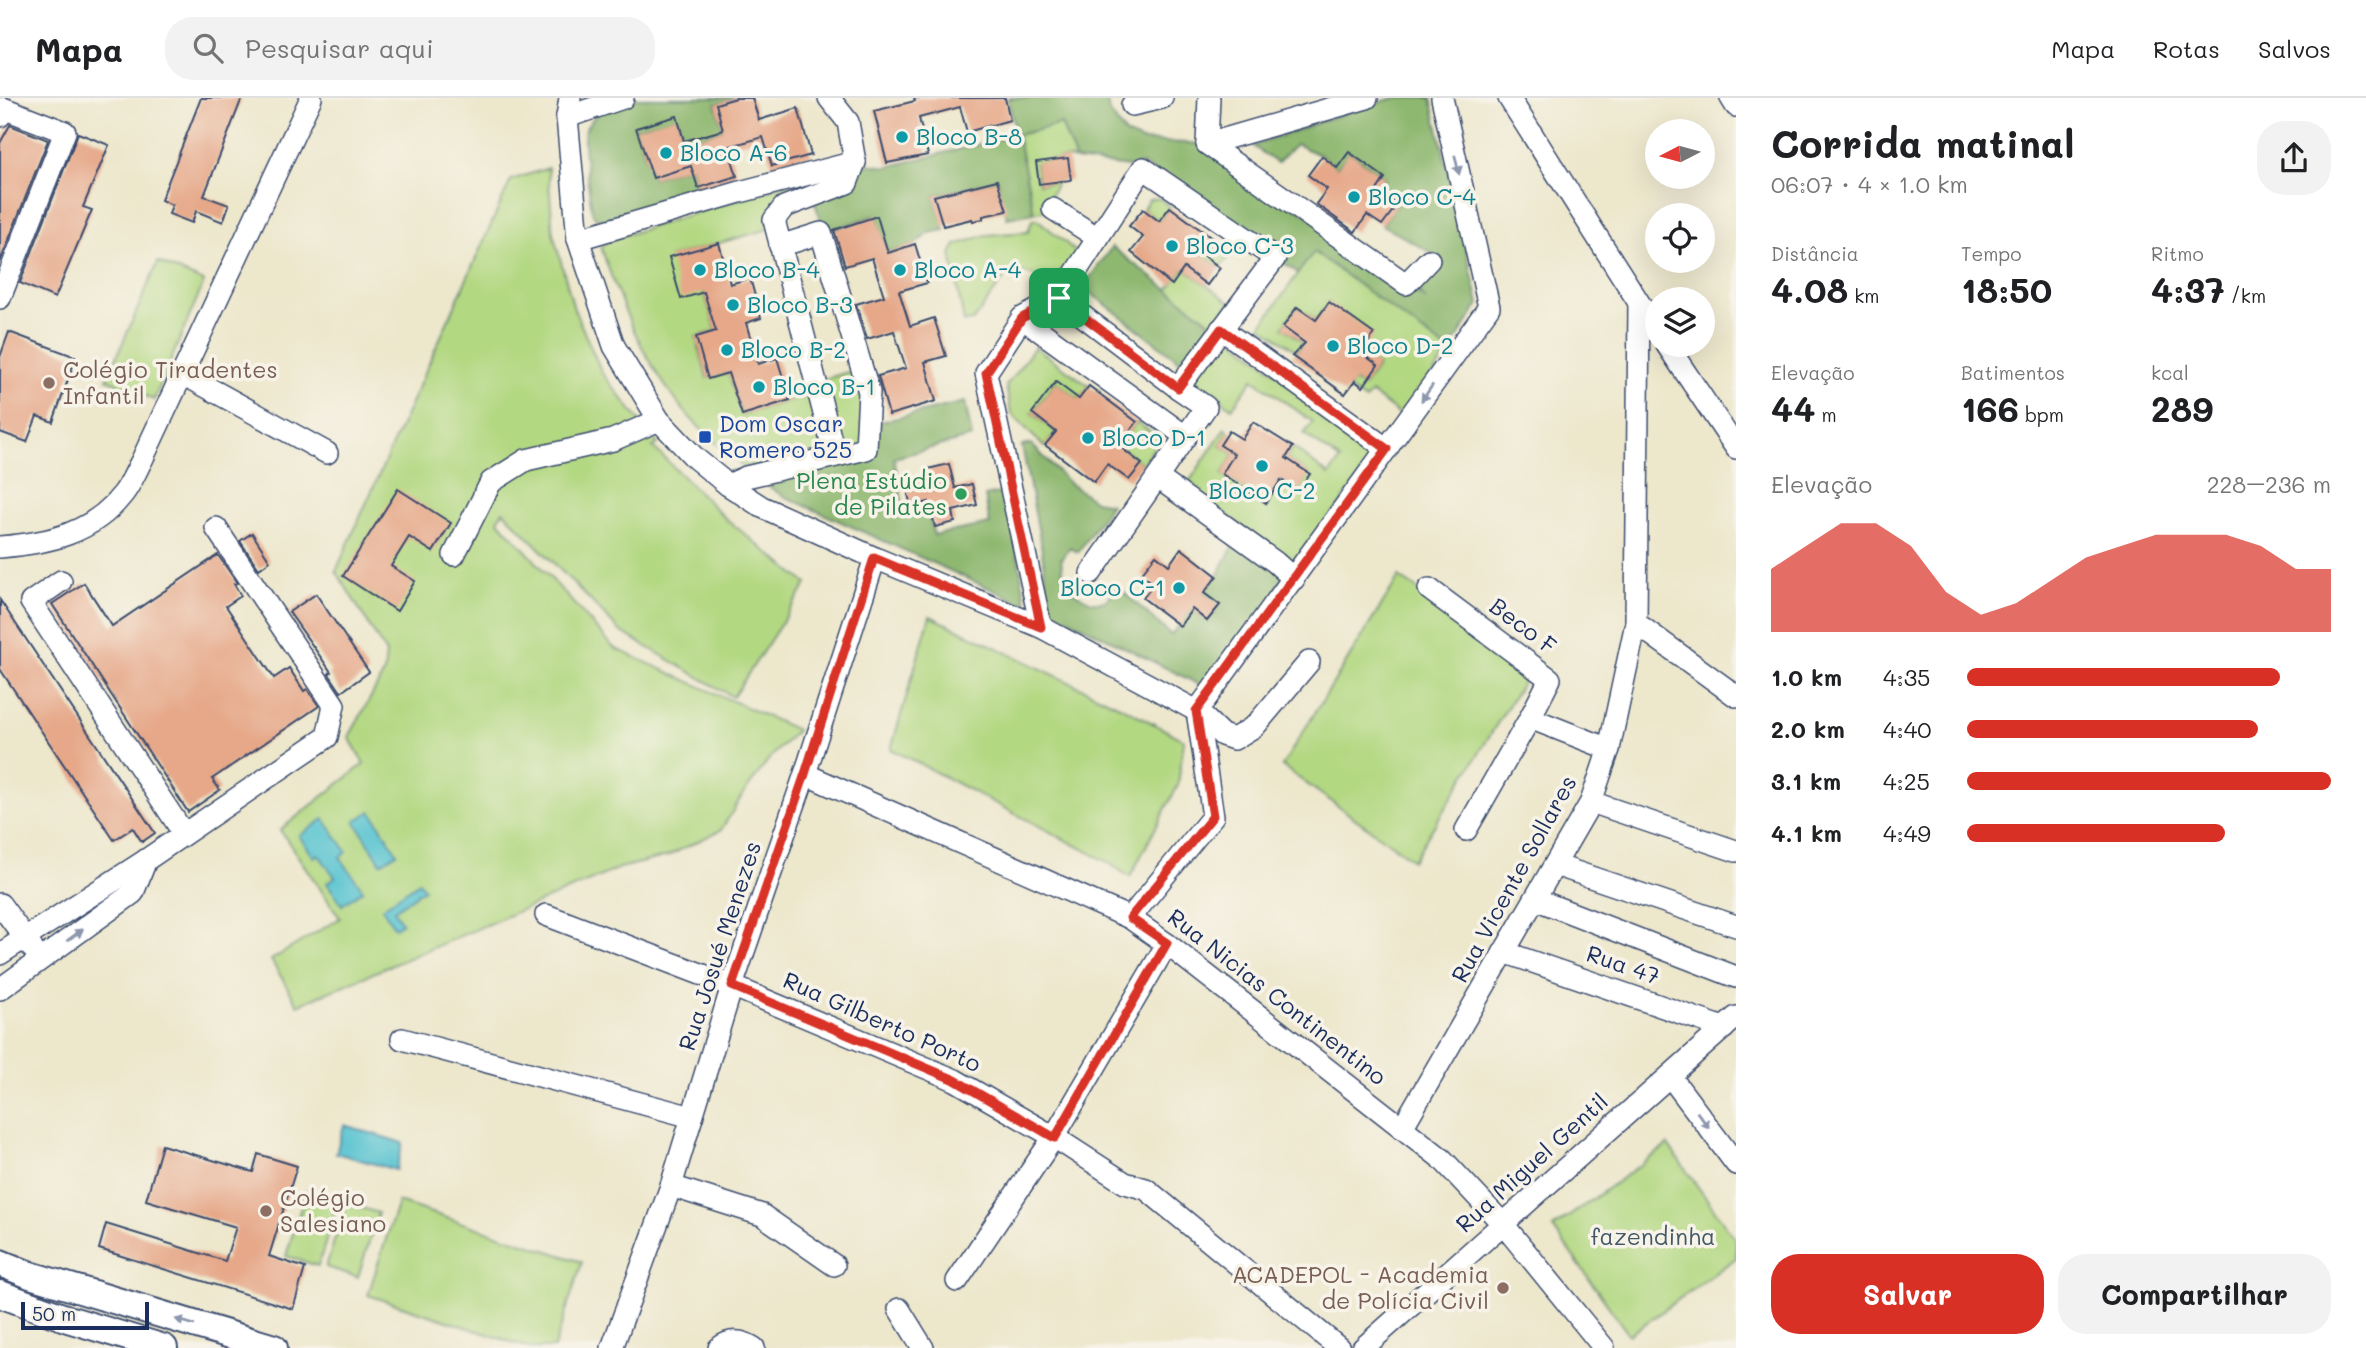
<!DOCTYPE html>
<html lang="pt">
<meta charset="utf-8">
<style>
:root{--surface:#fff;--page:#f2f2f2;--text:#202124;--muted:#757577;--line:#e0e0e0;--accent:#d93025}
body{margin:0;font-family:Mali,sans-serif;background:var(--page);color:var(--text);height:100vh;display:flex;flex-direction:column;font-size:26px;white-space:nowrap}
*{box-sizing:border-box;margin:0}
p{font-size:23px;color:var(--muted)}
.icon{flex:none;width:38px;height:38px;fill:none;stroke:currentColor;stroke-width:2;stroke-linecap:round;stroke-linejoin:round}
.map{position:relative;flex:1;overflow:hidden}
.panel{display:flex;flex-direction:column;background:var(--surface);width:630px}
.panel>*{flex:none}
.needle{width:46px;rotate:264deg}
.tools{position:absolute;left:1645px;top:21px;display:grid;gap:14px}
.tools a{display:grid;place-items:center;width:70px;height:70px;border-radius:50%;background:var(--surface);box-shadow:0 7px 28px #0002;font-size:35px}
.scale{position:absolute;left:21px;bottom:18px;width:128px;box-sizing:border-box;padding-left:7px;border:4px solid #1b2f5e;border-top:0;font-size:19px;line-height:24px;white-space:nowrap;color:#1b2f5e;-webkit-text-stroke:5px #f7f3e8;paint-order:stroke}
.pin{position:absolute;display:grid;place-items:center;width:60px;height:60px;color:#fff;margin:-30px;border-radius:14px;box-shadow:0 4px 10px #0006}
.round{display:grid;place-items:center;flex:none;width:74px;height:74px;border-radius:28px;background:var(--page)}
.headline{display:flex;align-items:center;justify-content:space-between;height:119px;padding:0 35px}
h1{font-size:38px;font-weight:800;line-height:52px}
.figures{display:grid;grid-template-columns:repeat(3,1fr);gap:10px;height:119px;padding:7px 35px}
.figures div{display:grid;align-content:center}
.figures b{font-size:35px;font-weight:800}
.figures small{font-size:19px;font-weight:400}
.figures p{font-size:19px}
.chart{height:196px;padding:14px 35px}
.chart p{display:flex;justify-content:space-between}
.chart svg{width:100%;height:126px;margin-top:7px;fill:var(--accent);opacity:.7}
.action{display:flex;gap:14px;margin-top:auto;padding:14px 35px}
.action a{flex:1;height:80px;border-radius:28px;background:var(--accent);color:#fff;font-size:28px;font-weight:800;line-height:80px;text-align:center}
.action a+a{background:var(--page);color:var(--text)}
ul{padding:0 35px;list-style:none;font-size:23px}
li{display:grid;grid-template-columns:112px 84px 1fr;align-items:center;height:52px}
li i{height:18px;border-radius:9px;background:var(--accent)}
header{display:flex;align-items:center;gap:42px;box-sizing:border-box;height:98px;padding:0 35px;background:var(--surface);border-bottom:2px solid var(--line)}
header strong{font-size:33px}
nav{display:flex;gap:38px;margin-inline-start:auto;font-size:24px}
.search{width:490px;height:63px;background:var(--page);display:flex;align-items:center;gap:18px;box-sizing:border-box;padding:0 24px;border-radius:28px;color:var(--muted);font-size:26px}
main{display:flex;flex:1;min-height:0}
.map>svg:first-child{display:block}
.green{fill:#b3d882;stroke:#678470;stroke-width:2}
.forest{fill:#8eb870;stroke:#547467;stroke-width:2}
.water{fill:#56c3d0;stroke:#387997;stroke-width:2}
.building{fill:#e6a889}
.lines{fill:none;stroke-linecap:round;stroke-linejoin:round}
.minor-casing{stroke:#3a4b6e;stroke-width:24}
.major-casing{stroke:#3a4b6e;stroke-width:30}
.minor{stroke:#fff;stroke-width:21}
.major{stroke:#fff;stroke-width:26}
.oneway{fill:#8d97ae}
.route-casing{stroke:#fff;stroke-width:14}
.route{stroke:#d93025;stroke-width:9}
.culture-dot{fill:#0f9aa8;stroke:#f7f3e8;stroke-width:2.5}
.education-dot{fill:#8d6e63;stroke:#f7f3e8;stroke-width:2.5}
.transit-dot{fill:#1a4fb4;stroke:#f7f3e8;stroke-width:2.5}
.leisure-dot{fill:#2e9e5b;stroke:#f7f3e8;stroke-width:2.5}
.labels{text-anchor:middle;stroke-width:7;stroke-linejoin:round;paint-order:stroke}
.culture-label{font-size:23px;fill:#0d838f;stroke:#f7f3e8;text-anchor:start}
.education-label{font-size:23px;fill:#785e54;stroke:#f7f3e8;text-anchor:start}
.transit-label{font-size:23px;fill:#164399;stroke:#f7f3e8;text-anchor:start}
.leisure-label{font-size:23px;fill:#27864d;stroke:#f7f3e8;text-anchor:end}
.street-label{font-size:23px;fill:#1b2f5e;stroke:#f7f3e8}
.park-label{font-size:23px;fill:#415967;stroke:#f7f3e8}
</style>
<header>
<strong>Mapa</strong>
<div class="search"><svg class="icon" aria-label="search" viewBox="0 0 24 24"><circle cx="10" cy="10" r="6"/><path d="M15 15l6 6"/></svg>Pesquisar aqui</div>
<nav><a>Mapa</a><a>Rotas</a><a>Salvos</a></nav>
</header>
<main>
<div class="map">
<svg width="1736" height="1250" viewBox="0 0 1736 1250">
<rect width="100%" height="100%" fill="#f7f3e8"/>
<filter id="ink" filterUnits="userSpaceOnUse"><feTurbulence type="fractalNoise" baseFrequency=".0143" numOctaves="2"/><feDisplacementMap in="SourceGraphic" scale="14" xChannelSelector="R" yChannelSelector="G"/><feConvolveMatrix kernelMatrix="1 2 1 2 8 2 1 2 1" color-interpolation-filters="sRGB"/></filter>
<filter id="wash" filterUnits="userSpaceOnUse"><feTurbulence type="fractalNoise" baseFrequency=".00686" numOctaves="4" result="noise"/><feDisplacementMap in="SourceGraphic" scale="28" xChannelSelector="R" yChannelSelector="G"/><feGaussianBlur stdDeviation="1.57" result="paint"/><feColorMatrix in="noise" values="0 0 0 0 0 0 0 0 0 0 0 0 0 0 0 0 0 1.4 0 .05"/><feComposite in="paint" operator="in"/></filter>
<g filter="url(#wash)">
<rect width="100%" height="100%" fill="#ede7cc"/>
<!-- green -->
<g class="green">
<path d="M1061,26L1076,62L1068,60L1036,65L1039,86L1057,84L1043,113L1034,115L1017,37Z"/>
<path d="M855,64L784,109L776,129L670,159L704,194L716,233L696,239L707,280L728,275L742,317L790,302L818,297L815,284L861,270L866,351L743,369C721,349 695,328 677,304C641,257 620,205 601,149L607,143Z"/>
<path d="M548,70L553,135L574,211L602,275L658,346L653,349L726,421L807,486L733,599L620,533L503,413L498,422L614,550L797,632L769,661L740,701L721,732L668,758L620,770L298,907L271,862L340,820L280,732L364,666L349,639L384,575L386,555L336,473L511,82Z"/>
<path d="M1159,100L1170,109L1159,123L1143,111L1149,102Z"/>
<path d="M1037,121L1080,157L1073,175L1052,185L1023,174L1007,176L973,223L964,224L951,156L956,147L986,137L1028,134L1032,122Z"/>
<path d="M1213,141L1229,154L1230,158L1220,170L1202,156Z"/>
<path d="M1314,153L1449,253L1403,319L1371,295L1365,302L1349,291L1354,283L1363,289L1378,268L1361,255L1329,204L1316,222L1297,209L1283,229L1303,244L1297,253L1261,228Z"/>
<path d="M158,164L204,184L154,302L107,281Z"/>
<path d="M1184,170L1231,205L1214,227L1168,192Z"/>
<path d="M1221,231L1377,355L1295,468L1187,387L1225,330L1229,333L1220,347L1234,356L1222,376L1265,405L1281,382L1298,393L1309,376L1286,360L1293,349L1329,377L1340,362L1304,336L1313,324L1253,281L1232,310L1188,276Z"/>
<path d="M1035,249L1089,288L1079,301L1056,284L1032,315L1056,334L1044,349L1011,315L1006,288Z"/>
<path d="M1137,324L1160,341L1142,366L1119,348Z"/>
<path d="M1399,479L1532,569L1413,762L1282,668Z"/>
<path d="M930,518L1128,612L1184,642L1178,687L1130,779L1106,763L891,651Z"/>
<path d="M1668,1047L1736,1142V1160L1629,1237L1553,1130Z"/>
<path d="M306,1093L338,1104L318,1168L286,1158Z"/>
<path d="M398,1104L582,1164L554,1250H530L368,1197Z"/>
<path d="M346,1105L378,1115L358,1179L326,1169Z"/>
</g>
<!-- forest -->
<g class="forest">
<path d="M623,0H736L716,6L723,32L684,43L677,19L636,30L653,80L691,68L698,90L604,123C594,121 592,117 591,106C589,91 581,45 585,33C590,19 610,5 623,0Z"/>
<path d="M1008,0H1064L1066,3L1072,0H1106L1109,13L1125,36L1142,43L1207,46L1426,202L1415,191L1439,159L1382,127L1397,107L1377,92L1385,80L1350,54L1337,70L1322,58L1296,46L1277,65L1253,48L1356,11L1394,0H1431L1479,206L1449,253L1314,154L1298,175L1143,66L1129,69L1076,62L1061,26L1017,37L1034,115L1007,120L997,82L934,98L945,132L929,135L915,146L888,155L876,117L825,134L814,102L856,67L868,66L887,69L1016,37Z"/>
<path d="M1112,149L1214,227L1185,267L1083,189Z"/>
<path d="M965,304L972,339L894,360L905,418L928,414L934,437L990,426L985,398L1007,393L1026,505H1022L781,397L761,383L866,351L867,327Z"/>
<path d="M1031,346L1069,385L1095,403L1111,406L1078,454L1070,450L1061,461C1062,467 1062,473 1064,479C1069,492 1092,511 1106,502C1110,499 1114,493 1118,489L1171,537L1192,511L1207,523L1219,507L1204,495L1217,478L1239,438L1287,479L1206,590L1050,512L1041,446L1022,348Z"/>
</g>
<!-- water -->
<g class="water">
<path d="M371,713L397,755L381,765L355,723Z"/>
<path d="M324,721L347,754L340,759L363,792L342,807L327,785L335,779L318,756L314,759L299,738Z"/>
<path d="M419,784L424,791L394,812L402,825L395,830L382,810Z"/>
<path d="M344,1027L403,1045L396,1072L336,1055Z"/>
</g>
<g id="blocks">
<!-- building -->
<g class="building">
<path d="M201,0H242L204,98L229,107L223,124L196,113L192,125L169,116L172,107L161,102Z"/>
<path d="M736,0H752L759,22L798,10L811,57L772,68L763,39L728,49L737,78L698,90L691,68L653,80L636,30L677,18L684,43L723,32L716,6Z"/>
<path d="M914,0H1005L1010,22L967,34L960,9L919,20L928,57L887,65L874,13L915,3Z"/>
<path d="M10,27L48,42L0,164V45Z"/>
<path d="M78,35L109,47L83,109L92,112L55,200L20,185Z"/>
<path d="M1349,54L1385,80L1377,92L1397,107L1382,127L1367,117L1355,134L1316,106L1327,91L1308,77L1322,58L1337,70Z"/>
<path d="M1068,60L1071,82L1039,86L1036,64Z"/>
<path d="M997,82L1007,113L983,118V121L973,123L972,121L943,128L934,98Z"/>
<path d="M1170,109L1213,141L1202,156L1220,170L1207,187L1184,170L1172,187L1131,154L1143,139L1129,128L1143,111L1159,123Z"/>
<path d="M877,118L888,155L915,146L927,185L899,193L910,228L934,220L946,258L925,264L936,303L889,317L878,278L906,270L894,233L867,241L856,206L884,198L872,160L845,168L834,132Z"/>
<path d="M719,145L730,186L750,180L761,220L746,225L758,266L777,260L790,302L742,317L728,275L708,281L696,239L716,233L704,194L681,201L669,159Z"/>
<path d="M1329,204L1374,236L1361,255L1378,267L1363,289L1355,283L1345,296L1292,258L1305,245L1283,229L1297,209L1316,222Z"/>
<path d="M9,234L76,259L53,324L37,318L27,344L0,334V259Z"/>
<path d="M1056,284L1079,301L1089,288L1137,324L1119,348L1142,366L1129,382L1107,366L1094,384L1045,347L1056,334L1032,315Z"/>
<path d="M1253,324L1293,349L1286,360L1310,376L1298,393L1281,382L1266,405L1222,376L1234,356L1220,347L1229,333L1242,341Z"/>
<path d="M949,366L955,390L972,386L977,407L953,413L955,424L935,429L929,404L911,408L906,388L930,382L928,371Z"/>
<path d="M398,391L451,425L433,454L409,439L391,468L415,483L397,513L343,478Z"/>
<path d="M252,435L270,463L259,471L240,443Z"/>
<path d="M1181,450L1217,478L1204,495L1220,507L1207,523L1192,511L1180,528L1143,500L1154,486L1141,476L1156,457L1169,467Z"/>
<path d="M218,457L237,485L234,486L241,498L226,508L274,580L289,570L304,593L307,591L319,608L212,681L220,692L188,714L52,506L84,485L112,528Z"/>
<path d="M316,496L369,574L341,594L329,576L331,574L289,514Z"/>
<path d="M0,502L155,735L142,744L133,730L114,742L0,571Z"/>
<path d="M162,1047L253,1074L258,1056L297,1068L269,1158L305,1170L293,1211L99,1151L106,1126L225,1163L236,1129L146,1102Z"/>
</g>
</g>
</g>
<g filter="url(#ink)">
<use href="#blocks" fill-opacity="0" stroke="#3a4b6e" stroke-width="2"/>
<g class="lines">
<!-- minor casing -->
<g class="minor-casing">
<g id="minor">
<path d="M570,0L567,19L578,141L614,248L659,322L695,360L728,387L762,409L875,460L1041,529L1197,613L1222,637L1234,641L1255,628L1309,564"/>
<path d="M829,0L848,24L855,64"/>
<path d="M1209,0L1207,46L1367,0"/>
<path d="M1509,0L1657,233"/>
<path d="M1731,0L1736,8"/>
<path d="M1132,7L1162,0"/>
<path d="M0,18L3,10L65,34L0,200"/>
<path d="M567,19L623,0"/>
<path d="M1207,46L1406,186L1429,162"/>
<path d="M1053,111L1098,140"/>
<path d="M578,141L740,94L855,64L847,85L784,109L774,122L835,358"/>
<path d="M1022,220L1185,338"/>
<path d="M1221,231L1387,351"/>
<path d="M1667,247L1736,350"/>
<path d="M183,276L327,355"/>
<path d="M1158,380L1275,464L1294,481"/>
<path d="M728,387L746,379L866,351L869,294L821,135L780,148"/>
<path d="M0,449C48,445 92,436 123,396C131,386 136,373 142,362L311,0"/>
<path d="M454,457L491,384L526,362L613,342L659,322"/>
<path d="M1091,475L1206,309L1178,290"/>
<path d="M61,483L31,504L184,736"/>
<path d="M1429,491L1550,581L1530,620L1609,651"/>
<path d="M1636,525L1736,598"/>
<path d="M1041,529L986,275L1022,220L1059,200L1178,290L1275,160L1143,70L1059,200"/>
<path d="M1197,613L1489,209L1442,0"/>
<path d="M805,676L1130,820L1167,846L1442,1061L1503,1126L1604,1250"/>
<path d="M1591,704L1736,753"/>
<path d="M1466,732L1530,620"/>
<path d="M146,762L327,639L334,607L216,430"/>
<path d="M1555,767L1736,828"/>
<path d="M1535,801L1736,879"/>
<path d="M0,806L32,850"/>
<path d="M546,817L732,888L955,982L1054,1039L1125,1085L1146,1091L1339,1250"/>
<path d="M1130,820L1213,718L1197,613"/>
<path d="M1504,854L1724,930"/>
<path d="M0,856L146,762L133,795L0,891"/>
<path d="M402,941L692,1019"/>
<path d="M1670,978L1736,1066"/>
<path d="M1402,1030L1591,704L1609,651L1636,525L1639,206"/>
<path d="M671,1088L762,1117L834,1167"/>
<path d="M957,1183L1054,1039L1167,846"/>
<path d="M899,1211L923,1250"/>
<path d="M612,1250L671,1088L732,888L805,676L875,460"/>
<path d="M719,1250C730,1241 742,1242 754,1250"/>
<path d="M1363,1250L1736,919"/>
</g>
</g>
<!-- major casing -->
<g class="major-casing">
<g id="major">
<path d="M0,1165L30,1177L274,1250"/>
<path d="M0,1196L68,1221L164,1250"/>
</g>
</g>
<!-- minor -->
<use href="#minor" class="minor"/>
<!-- major -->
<use href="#major" class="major"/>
</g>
<!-- one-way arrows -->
<defs><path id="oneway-solid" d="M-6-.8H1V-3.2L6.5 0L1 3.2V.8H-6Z" transform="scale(1.75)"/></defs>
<g class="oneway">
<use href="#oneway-solid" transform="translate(1457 67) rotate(77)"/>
<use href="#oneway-solid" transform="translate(1427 295) rotate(125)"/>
<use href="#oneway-solid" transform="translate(75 837) rotate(-36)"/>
<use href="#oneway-solid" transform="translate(1703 1022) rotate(53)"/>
<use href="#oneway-solid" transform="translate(185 1224) rotate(-163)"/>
</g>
</g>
<g class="lines" filter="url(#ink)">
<!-- route casing -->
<g class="route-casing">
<path id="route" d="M1059,200L1178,290L1221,231L1387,351L1196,613L1213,718L1130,820L1167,845L1055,1040L955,982L732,888L805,676L874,460L1041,529L986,275L1022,220Z"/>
</g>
<!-- route -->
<use href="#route" class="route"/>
</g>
<!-- markers -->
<g class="culture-dot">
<circle cx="902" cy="39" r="7"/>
<circle cx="666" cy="55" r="7"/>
<circle cx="1354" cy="99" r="7"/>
<circle cx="1172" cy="148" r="7"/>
<circle cx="700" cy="172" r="7"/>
<circle cx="900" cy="172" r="7"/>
<circle cx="733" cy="207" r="7"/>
<circle cx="1333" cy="248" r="7"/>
<circle cx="727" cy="252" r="7"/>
<circle cx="759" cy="289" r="7"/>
<circle cx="1088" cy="340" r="7"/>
<circle cx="1262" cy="368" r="7"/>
<circle cx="1179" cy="490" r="7"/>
</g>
<g class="education-dot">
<circle cx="49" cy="285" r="7"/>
<circle cx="266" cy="1113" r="7"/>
<circle cx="1503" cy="1190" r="7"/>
</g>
<rect class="transit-dot" x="698" y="332" width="14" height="14" rx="3.5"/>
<circle class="leisure-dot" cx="961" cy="396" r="7"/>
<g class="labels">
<!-- culture labels -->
<g class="culture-label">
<text x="916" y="47">Bloco B-8</text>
<text x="680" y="63">Bloco A-6</text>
<text x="1368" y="107">Bloco C-4</text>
<text x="1186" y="156">Bloco C-3</text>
<text x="714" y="180">Bloco B-4</text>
<text x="914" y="180">Bloco A-4</text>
<text x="747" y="215">Bloco B-3</text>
<text x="1347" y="256">Bloco D-2</text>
<text x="741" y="260">Bloco B-2</text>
<text x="773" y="297">Bloco B-1</text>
<text x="1102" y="348">Bloco D-1</text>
<text x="1262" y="401" text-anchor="middle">Bloco C-2</text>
<text x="1165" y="498" text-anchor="end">Bloco C-1</text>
</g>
<!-- education labels -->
<g class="education-label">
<text x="63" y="280">Colégio Tiradentes<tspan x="63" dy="26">Infantil</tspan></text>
<text x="280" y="1108">Colégio<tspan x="280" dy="26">Salesiano</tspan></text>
<text x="1489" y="1185" text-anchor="end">ACADEPOL - Academia<tspan x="1489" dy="26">de Polícia Civil</tspan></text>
</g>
<!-- transit labels -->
<g class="transit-label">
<text x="719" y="334">Dom Oscar<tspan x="719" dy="26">Romero 525</tspan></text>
</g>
<!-- leisure labels -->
<g class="leisure-label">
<text x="947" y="391">Plena Estúdio<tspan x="947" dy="26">de Pilates</tspan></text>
</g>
<!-- street labels -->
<g class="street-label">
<text transform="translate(1523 528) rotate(37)" y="8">Beco F</text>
<text transform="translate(1514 781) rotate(-61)" y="8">Rua Vicente Sollares</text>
<text transform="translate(720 848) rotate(-72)" y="8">Rua Josué Menezes</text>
<text transform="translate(1623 867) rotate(19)" y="8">Rua 47</text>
<text transform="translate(1277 899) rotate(38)" y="8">Rua Nicias Continentino</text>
<text transform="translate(882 924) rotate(24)" y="8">Rua Gilberto Porto</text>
<text transform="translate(1532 1065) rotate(-42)" y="8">Rua Miguel Gentil</text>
</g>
<!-- park labels -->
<g class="park-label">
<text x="1653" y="1147">fazendinha</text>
</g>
</g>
</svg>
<div class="tools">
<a><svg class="needle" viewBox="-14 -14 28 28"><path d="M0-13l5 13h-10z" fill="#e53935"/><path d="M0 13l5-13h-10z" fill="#757577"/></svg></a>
<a><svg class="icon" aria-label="locate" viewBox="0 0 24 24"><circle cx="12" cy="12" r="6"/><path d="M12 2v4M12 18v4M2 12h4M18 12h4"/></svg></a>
<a><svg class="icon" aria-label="layers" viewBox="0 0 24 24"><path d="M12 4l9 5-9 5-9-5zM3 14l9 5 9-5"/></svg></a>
</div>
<div class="scale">50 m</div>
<div class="pin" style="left:1059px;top:200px;background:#1e9e55"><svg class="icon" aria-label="arrive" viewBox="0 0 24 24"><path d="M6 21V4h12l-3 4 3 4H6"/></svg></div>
</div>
<section class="panel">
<div class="headline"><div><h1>Corrida matinal</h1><p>06:07 · 4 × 1.0 km</p></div><a class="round"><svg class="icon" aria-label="share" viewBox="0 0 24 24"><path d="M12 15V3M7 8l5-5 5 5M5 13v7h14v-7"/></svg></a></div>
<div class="figures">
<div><p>Distância</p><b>4.08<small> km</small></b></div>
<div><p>Tempo</p><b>18:50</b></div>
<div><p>Ritmo</p><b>4:37<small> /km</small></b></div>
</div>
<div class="figures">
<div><p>Elevação</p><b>44<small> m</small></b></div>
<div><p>Batimentos</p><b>166<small> bpm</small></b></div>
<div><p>kcal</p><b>289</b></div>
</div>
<div class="chart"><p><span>Elevação</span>228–236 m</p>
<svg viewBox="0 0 160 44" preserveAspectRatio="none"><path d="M0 44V22L10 14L20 6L30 6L40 14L50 30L60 38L70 34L80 26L90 18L100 14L110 10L120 10L130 10L140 14L150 22L160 22V44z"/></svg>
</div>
<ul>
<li><b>1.0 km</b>4:35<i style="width:86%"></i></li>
<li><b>2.0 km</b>4:40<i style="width:80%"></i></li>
<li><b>3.1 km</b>4:25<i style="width:100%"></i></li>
<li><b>4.1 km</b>4:49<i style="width:71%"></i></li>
</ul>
<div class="action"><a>Salvar</a><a>Compartilhar</a></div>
</section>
</main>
